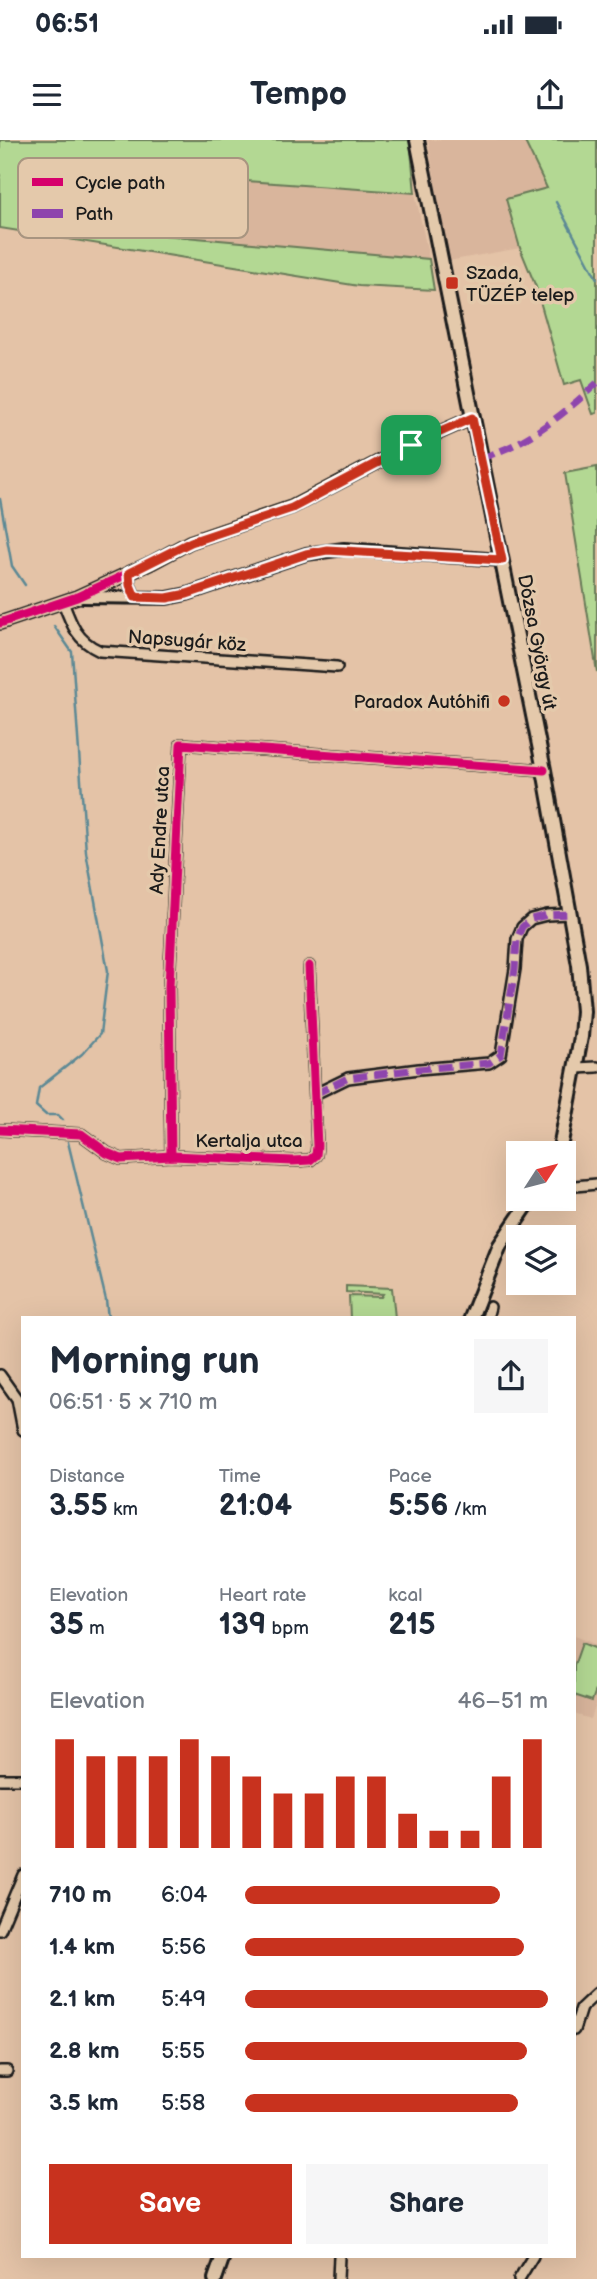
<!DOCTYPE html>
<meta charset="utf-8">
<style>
:root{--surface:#fff;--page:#f6f6f7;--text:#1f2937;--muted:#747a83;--accent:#c8321e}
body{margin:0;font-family:"Balsamiq Sans",sans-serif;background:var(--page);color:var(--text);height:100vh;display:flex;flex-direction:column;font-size:26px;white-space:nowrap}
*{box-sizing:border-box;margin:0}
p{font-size:23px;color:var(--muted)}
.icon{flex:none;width:38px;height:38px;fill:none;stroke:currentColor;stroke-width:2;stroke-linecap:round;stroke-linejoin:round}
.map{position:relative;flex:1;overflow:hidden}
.details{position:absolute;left:21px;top:1176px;width:555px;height:942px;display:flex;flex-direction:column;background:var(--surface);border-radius:0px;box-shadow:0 7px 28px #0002}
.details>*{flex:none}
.needle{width:46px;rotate:54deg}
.tools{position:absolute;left:506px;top:1001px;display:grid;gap:14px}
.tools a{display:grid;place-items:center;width:70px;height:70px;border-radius:0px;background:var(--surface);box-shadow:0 7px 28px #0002;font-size:35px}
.pin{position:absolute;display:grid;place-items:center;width:60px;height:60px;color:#fff;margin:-30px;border-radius:14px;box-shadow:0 4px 10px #0006}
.round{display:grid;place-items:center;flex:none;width:74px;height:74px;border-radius:0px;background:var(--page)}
.headline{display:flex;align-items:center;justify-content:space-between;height:119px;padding:0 28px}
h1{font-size:38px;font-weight:800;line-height:52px}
.metrics{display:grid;grid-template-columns:repeat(3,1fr);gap:10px;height:119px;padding:7px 28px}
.metrics div{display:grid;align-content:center}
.metrics b{font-size:30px;font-weight:800}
.metrics small{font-size:19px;font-weight:400}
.metrics p{font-size:19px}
.chart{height:196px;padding:14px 28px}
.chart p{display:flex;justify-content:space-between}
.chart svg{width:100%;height:126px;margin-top:7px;stroke:var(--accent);stroke-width:6}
.primary-button{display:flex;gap:14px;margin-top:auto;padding:14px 28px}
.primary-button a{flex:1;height:80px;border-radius:0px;background:var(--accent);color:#fff;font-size:28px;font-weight:800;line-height:80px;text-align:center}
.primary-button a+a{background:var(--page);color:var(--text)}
ul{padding:0 28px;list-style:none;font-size:23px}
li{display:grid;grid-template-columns:112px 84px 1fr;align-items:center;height:52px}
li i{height:18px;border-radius:9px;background:var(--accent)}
.status{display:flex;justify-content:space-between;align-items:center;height:49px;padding:0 35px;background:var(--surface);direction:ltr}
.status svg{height:19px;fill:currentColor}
header{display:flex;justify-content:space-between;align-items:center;height:91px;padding:0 28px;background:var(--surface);font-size:32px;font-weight:800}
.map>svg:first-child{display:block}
.built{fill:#d9b59c}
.green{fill:#b3d893;stroke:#687a58;stroke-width:2}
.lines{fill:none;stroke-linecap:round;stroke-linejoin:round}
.stream{stroke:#5c8995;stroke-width:2.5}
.minor-casing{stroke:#1c1c1c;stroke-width:14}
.tertiary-casing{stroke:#1c1c1c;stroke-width:16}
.secondary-casing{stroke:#1c1c1c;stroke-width:18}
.minor{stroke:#e4c9ab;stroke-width:9}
.tertiary{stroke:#e4c9ab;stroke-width:10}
.secondary{stroke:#e4c9ab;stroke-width:12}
.quiet{stroke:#8e44ad;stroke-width:7;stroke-dasharray:14 7;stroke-linecap:butt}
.cycleway-casing{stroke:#e4c9ab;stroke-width:13}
.cycleway{stroke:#d6006c;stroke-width:9}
.route-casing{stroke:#fff;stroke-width:14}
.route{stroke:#c8321e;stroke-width:9}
.poi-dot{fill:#c8321e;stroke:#e4c9ab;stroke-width:2.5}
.labels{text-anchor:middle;stroke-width:7;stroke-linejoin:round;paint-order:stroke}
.poi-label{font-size:19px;fill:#1c1c1c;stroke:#e4c9ab;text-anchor:start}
.street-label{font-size:19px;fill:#1c1c1c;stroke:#e4c9ab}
.key{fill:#e4c9ab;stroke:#a89580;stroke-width:2}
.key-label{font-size:19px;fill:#1c1c1c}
</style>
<div class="status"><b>06:51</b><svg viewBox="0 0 49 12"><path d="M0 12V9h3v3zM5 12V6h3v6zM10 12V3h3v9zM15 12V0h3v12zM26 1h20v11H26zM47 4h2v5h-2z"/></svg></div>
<header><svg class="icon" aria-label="menu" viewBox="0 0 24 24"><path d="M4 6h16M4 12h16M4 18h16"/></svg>Tempo<svg class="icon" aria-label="share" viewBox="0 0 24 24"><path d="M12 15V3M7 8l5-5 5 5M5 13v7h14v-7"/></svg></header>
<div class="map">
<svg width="597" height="2139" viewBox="0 0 597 2139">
<rect width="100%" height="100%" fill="#e4c3a7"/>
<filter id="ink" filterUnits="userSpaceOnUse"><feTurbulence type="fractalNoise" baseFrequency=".0143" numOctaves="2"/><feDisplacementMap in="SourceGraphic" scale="14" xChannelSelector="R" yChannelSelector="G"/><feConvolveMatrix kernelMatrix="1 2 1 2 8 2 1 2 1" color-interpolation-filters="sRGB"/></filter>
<g filter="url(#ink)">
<!-- built -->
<g class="built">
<path d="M428,0H524L547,48L506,59L520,108L448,121Z"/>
<path d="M145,34L415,53L429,119L141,94Z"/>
<path d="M574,1496L597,1505V1561L591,1579L574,1574Z"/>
</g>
<!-- green -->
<g class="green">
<path d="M0,0H410L415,53L146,34L141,93L429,119L434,150L359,146L0,88Z"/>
<path d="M524,0H597V273L593,274L581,240L564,245L536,147L520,108L506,59L547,48Z"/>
<path d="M597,327V532L565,333Z"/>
<path d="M346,1146L392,1148L395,1178H350L349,1156L381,1157L383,1154L346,1152Z"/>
<path d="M582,1503L597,1509V1547L592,1561L574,1555V1526Z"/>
</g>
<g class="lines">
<!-- stream -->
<g class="stream">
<path d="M556,62L597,139"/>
<path d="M0,359L12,426L25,445"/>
<path d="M54,486L72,512L86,712L108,831L100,894L82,914L39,948L36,966L46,975H58L63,980"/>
<path d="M68,1002L106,1160L108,1178"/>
</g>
<!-- minor casing -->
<g class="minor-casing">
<g id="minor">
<path d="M129,433L130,445L135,457"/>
<path d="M63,462C71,484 77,501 100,511L337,527"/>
<path d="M576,928L597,927"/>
<path d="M315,954L348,938L419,929L489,923L501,915L515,829L517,799L522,787L531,779L547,775L570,774"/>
<path d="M0,990L81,994L107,1013L121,1019L171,1016L293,1021L310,1020L316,1015L317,1006L309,826"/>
<path d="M171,1016L169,846L181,604L544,630"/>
<path d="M564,1047L597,1044"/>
<path d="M487,1178L490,1167"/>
<path d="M0,1235L17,1259L23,1290"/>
<path d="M0,1639H23"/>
<path d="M0,1790L23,1735"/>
<path d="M574,1890L581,1868L597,1853"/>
<path d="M0,1931H7"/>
<path d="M338,2139L339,2116"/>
<path d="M519,2139L533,2116"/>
</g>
</g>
<!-- tertiary casing -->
<g class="tertiary-casing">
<g id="tertiary">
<path d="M83,457L167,458L187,454L306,414L344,409L502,420"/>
<path d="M0,483L77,457L151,423L190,402L292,367L411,305L472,278"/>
</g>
</g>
<!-- secondary casing -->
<g class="secondary-casing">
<g id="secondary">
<path d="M417,0L544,630L579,825L583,871L581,897L559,1013"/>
<path d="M471,1178L500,1105L531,1059"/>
<path d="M215,2139L223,2116"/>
</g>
</g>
<!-- minor -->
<use href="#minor" class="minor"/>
<!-- tertiary -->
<use href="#tertiary" class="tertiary"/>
<!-- secondary -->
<use href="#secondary" class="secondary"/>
<!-- quiet -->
<g class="quiet">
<path d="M481,318C527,304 563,275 597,243"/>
<path d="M315,954L348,938L419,929L489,923L501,915L515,829L517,799L522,787L531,779L547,775L570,774"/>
</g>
<!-- cycleway casing -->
<g class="cycleway-casing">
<g id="cycleway">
<path d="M0,483L77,457L151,423L190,402L292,367L411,305L472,278"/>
<path d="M0,990L81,994L107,1013L121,1019L171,1016L293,1021L310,1020L316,1015L317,1006L309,826"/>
<path d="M171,1016L169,846L181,604L544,630"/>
</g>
</g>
<!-- cycleway -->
<use href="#cycleway" class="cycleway"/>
</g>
</g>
<g class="lines" filter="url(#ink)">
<!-- route casing -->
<g class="route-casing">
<path id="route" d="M472,278L502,420L327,410L306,414L187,454L167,458L135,457L130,445L129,433L191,402L292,368L411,305Z"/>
</g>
<!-- route -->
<use href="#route" class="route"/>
</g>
<!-- markers -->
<g class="poi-dot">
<rect x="445" y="136" width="14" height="14" rx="3.5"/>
<circle cx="504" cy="561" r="7"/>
</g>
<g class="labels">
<!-- poi labels -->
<g class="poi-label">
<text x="466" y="139">Szada,<tspan x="466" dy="22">TÜZÉP telep</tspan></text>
<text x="490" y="568" text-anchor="end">Paradox Autóhifi</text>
</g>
<!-- street labels -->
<g class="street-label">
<text transform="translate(187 500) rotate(4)" y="7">Napsugár köz</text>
<text transform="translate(538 502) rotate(79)" y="7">Dózsa György út</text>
<text transform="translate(159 690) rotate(-87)" y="7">Ady Endre utca</text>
<text x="249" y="1007">Kertalja utca</text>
</g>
</g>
<!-- legend -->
<rect x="18" y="18" width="230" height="80" rx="10" class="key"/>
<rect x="32" y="38" width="31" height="8" fill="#d6006c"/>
<rect x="32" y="69" width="31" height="9" fill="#8e44ad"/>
<g class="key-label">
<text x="75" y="49">Cycle path</text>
<text x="75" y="80">Path</text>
</g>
</svg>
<div class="tools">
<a><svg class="needle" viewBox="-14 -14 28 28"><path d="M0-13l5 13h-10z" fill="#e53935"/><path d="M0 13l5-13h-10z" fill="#747a83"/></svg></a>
<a><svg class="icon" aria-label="layers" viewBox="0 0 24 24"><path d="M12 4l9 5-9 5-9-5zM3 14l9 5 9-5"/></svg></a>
</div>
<div class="pin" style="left:411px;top:305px;background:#1e9e55"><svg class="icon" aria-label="arrive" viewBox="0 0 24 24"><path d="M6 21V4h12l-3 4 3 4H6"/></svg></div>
<section class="details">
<div class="headline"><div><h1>Morning run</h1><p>06:51 · 5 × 710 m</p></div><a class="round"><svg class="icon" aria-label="share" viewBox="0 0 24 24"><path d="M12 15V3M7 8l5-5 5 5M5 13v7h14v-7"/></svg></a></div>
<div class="metrics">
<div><p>Distance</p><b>3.55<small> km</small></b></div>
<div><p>Time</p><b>21:04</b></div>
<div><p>Pace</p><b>5:56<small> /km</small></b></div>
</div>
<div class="metrics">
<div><p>Elevation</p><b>35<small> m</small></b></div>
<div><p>Heart rate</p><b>139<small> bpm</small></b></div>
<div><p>kcal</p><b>215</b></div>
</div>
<div class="chart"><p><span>Elevation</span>46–51 m</p>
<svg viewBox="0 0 160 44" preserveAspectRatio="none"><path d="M5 44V6M15 44V12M25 44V12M35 44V12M45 44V6M55 44V12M65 44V19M75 44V25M85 44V25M95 44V19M105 44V19M115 44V32M125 44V38M135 44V38M145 44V19M155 44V6"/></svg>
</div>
<ul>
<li><b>710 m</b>6:04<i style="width:84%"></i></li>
<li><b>1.4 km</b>5:56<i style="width:92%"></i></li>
<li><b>2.1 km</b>5:49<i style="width:100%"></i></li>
<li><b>2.8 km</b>5:55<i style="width:93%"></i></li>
<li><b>3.5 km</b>5:58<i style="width:90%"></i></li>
</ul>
<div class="primary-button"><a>Save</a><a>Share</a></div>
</section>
</div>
